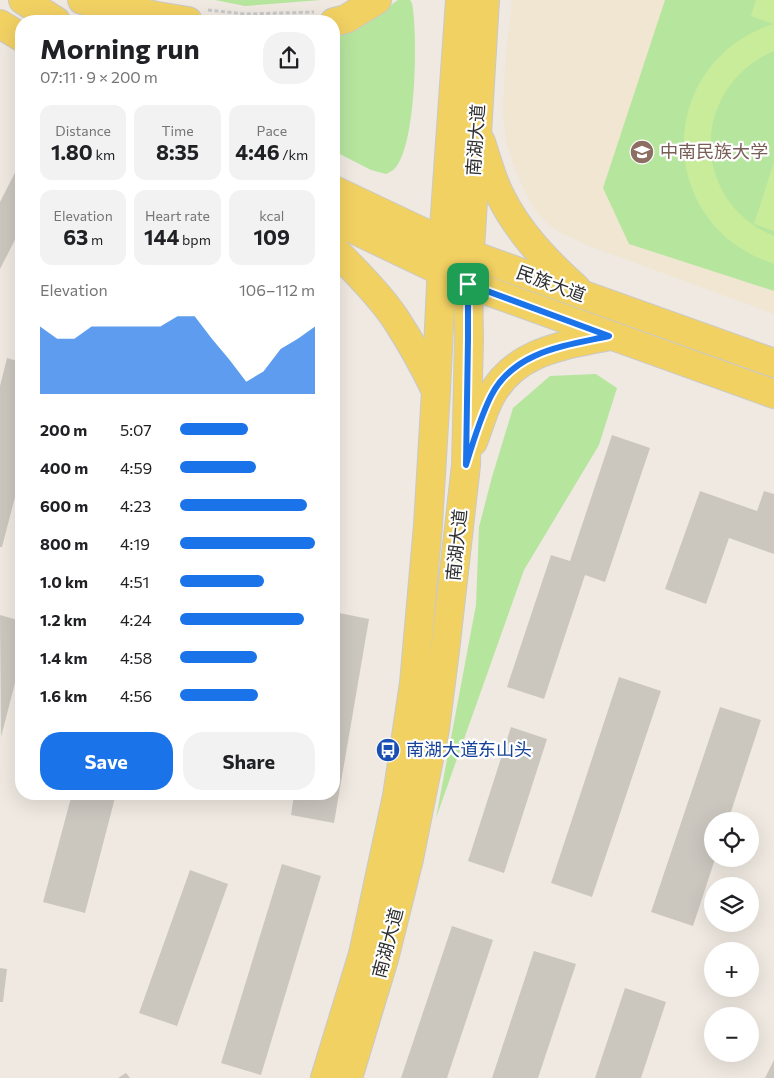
<!DOCTYPE html>
<meta charset="utf-8">
<style>
:root{--surface:#fff;--page:#f2f2f2;--text:#202124;--muted:#757577;--accent:#1a73e8}
body{margin:0;font-family:Commissioner,"Noto Sans SC",sans-serif;background:var(--page);color:var(--text);height:100vh;display:flex;flex-direction:column;font-size:19px;white-space:nowrap}
*{box-sizing:border-box;margin:0}
p{font-size:16px;color:var(--muted)}
.icon{flex:none;width:28px;height:28px;fill:none;stroke:currentColor;stroke-width:2;stroke-linecap:round;stroke-linejoin:round}
.map{position:relative;flex:1;overflow:hidden}
.sheet{position:absolute;left:15px;top:15px;width:325px;height:785px;display:flex;flex-direction:column;background:var(--surface);border-radius:20px;box-shadow:0 5px 20px #0002}
.sheet>*{flex:none}
.buttons{position:absolute;left:704px;top:812px;display:grid;gap:10px}
.buttons a{display:grid;place-items:center;width:55px;height:55px;border-radius:50%;background:var(--surface);box-shadow:0 5px 20px #0002;font-size:25px}
.pin{position:absolute;display:grid;place-items:center;width:42px;height:42px;color:#fff;margin:-21px;border-radius:10px;box-shadow:0 2px 8px #0006}
.round{display:grid;place-items:center;flex:none;width:52px;height:52px;border-radius:20px;background:var(--page)}
.headline{display:flex;align-items:center;justify-content:space-between;height:85px;padding:0 25px}
h1{font-size:28px;font-weight:700;line-height:38px}
.figures{display:grid;grid-template-columns:repeat(3,1fr);gap:8px;height:85px;padding:5px 25px}
.figures div{display:grid;align-content:center;border-radius:12px;background:var(--page);text-align:center}
.figures b{font-size:21px;font-weight:700}
.figures small{font-size:14px;font-weight:400}
.figures p{font-size:14px}
.chart{height:140px;padding:10px 25px}
.chart p{display:flex;justify-content:space-between}
.chart svg{width:100%;height:90px;margin-top:5px;fill:var(--accent);opacity:.7}
.button{display:flex;gap:10px;margin-top:auto;padding:10px 25px}
.button a{flex:1;height:58px;border-radius:20px;background:var(--accent);color:#fff;font-size:20px;font-weight:700;line-height:58px;text-align:center}
.button a+a{background:var(--page);color:var(--text)}
ul{padding:0 25px;list-style:none;font-size:16px}
li{display:grid;grid-template-columns:80px 60px 1fr;align-items:center;height:38px}
li i{height:12px;border-radius:6px;background:var(--accent)}
.map>svg:first-child{display:block}
.education{fill:#f0e6d1}
.green{fill:#b6e59e}
.pitch{fill:#c9ec9a}
.building{fill:#cbc7bf}
.lines{fill:none;stroke-linecap:round;stroke-linejoin:round}
.primary-casing{stroke:#c9c9c9;stroke-width:30}
.path{stroke:#c9c9c9;stroke-width:3;stroke-dasharray:4 2.5;stroke-linecap:butt}
.primary{stroke:#f2d163;stroke-width:28}
.route-casing{stroke:#fff;stroke-width:10}
.route{stroke:#1a73e8;stroke-width:6}
.labels{text-anchor:middle;stroke-width:4.5;stroke-linejoin:round;paint-order:stroke}
.street-label{font-size:18px;fill:#2e2e2e;stroke:#fff}
.education-label{font-size:18px;fill:#785e54;stroke:#fff;text-anchor:start}
.transit-label{font-size:18px;fill:#164399;stroke:#fff;text-anchor:start}
</style>
<div class="map">
<svg width="774" height="1078" viewBox="0 0 774 1078">
<rect width="100%" height="100%" fill="#efe9e1"/>
<!-- education -->
<path class="education" d="M512,0H774V314L592,247L559,232L546,222L535,210L525,192L513,164L506,140L503,110L505,68Z"/>
<!-- green -->
<g class="green">
<path d="M215,0H321L245,6Z"/>
<path d="M398,0H410L412,3C418,36 416,137 398,164C395,169 391,172 386,174L371,170L334,151V36L384,10Z"/>
<path d="M665,0H774V291L629,244L603,188Z"/>
<path d="M596,374L617,388L599,445L524,570L436,818L476,605L479,527L492,477L513,408L550,376Z"/>
</g>
<!-- pitch -->
<g class="pitch">
<path d="M756,0H774V51C690,87 689,201 774,236V264C654,225 654,64 773,24L751,16Z"/>
<path d="M774,162V231L754,224Z"/>
</g>
<!-- building -->
<g class="building">
<path d="M21,161V228L0,269V202Z"/>
<path d="M7,358L21,362V474L2,547H0V386Z"/>
<path d="M612,435L650,448L605,582L585,575L544,699L507,687L551,555L570,561Z"/>
<path d="M700,491L757,511L764,491L774,494V554L729,538L706,604L665,589Z"/>
<path d="M334,612L369,619L334,823L291,815L294,794H334Z"/>
<path d="M0,615L21,621V660L1,737Z"/>
<path d="M619,677L661,691L592,897L551,883Z"/>
<path d="M720,707L761,720L728,821H712V859H715L693,926L651,912Z"/>
<path d="M511,727L547,739L504,873L468,861Z"/>
<path d="M72,794H116L85,913L43,902Z"/>
<path d="M282,864L321,876L261,1075L221,1063Z"/>
<path d="M190,870L228,884L177,1026L139,1013Z"/>
<path d="M452,926L493,940L447,1078H401Z"/>
<path d="M534,951L576,964L538,1078H492Z"/>
<path d="M0,968L7,969L3,1002H0Z"/>
<path d="M625,988L666,1002L641,1078H595Z"/>
<path d="M774,1060V1078H765Z"/>
<path d="M126,1073L130,1078H118Z"/>
</g>
<g class="lines">
<!-- primary casing -->
<g class="primary-casing">
<g id="primary">
<path d="M23,0L56,21"/>
<path d="M82,0L157,16L188,21"/>
<path d="M334,22L346,19L377,0"/>
<path d="M0,24L21,37"/>
<path d="M481,142C487,160 492,180 501,197C519,233 546,261 576,288"/>
<path d="M334,190L469,254L774,363"/>
<path d="M334,220L468,284L774,394"/>
<path d="M334,249C355,271 378,293 395,318C410,341 423,364 435,389"/>
<path d="M473,442C479,427 483,410 491,396C516,350 563,346 609,336"/>
<path d="M325,1078L363,954L397,796L414,683L428,525L436,391L443,242L460,0"/>
<path d="M348,1078L384,959L409,859L435,729L445,651L466,465L469,338L468,284L485,0"/>
</g>
</g>
<!-- path -->
<path class="path" d="M208,10L245,14L314,12"/>
<!-- primary -->
<use href="#primary" class="primary"/>
</g>
<g class="lines">
<!-- route casing -->
<g class="route-casing">
<path id="route" d="M468,284L609,336C564,346 514,351 491,396C480,418 473,442 466,465L468,338Z"/>
</g>
<!-- route -->
<use href="#route" class="route"/>
</g>
<!-- icons -->
<defs>
<g id="university-disc" transform="scale(1.25)"><circle r="9.5" fill="#8d6e63" stroke="#fff"/><path d="M0-5L7-2L0 1L-7-2ZM-4 1L0 2.5L4 1V4Q0 6-4 4Z" fill="#fff"/></g>
<g id="bus-disc" transform="scale(1.25)"><circle r="9.5" fill="#1a4fb4" stroke="#fff"/><path d="M-5-6H5V4H4V6H2V4H-2V6H-4V4H-5ZM-3.5-4V0h7V-4ZM-3.5 1.2v1.5H-2V1.2ZM2 1.2v1.5H3.5V1.2Z" fill="#fff"/></g>
</defs>
<g fill-rule="evenodd">
<use href="#university-disc" x="642" y="152"/>
<use href="#bus-disc" x="388" y="750"/>
</g>
<g class="labels">
<!-- street labels -->
<g class="street-label">
<text transform="translate(476 140) rotate(-86)" y="6">南湖大道</text>
<text transform="translate(551 284) rotate(20)" y="6">民族大道</text>
<text transform="translate(457 545) rotate(-84)" y="6">南湖大道</text>
<text transform="translate(388 943) rotate(-75)" y="6">南湖大道</text>
</g>
<!-- education labels -->
<g class="education-label">
<text x="660" y="158">中南民族大学</text>
</g>
<!-- transit labels -->
<g class="transit-label">
<text x="406" y="756">南湖大道东山头</text>
</g>
</g>
</svg>
<div class="buttons">
<a><svg class="icon" aria-label="locate" viewBox="0 0 24 24"><circle cx="12" cy="12" r="6"/><path d="M12 2v4M12 18v4M2 12h4M18 12h4"/></svg></a>
<a><svg class="icon" aria-label="layers" viewBox="0 0 24 24"><path d="M12 4l9 5-9 5-9-5zM3 14l9 5 9-5"/></svg></a>
<a>+</a>
<a>−</a>
</div>
<div class="pin" style="left:468px;top:284px;background:#1e9e55"><svg class="icon" aria-label="arrive" viewBox="0 0 24 24"><path d="M6 21V4h12l-3 4 3 4H6"/></svg></div>
<section class="sheet">
<div class="headline"><div><h1>Morning run</h1><p>07:11 · 9 × 200 m</p></div><a class="round"><svg class="icon" aria-label="share" viewBox="0 0 24 24"><path d="M12 15V3M7 8l5-5 5 5M5 13v7h14v-7"/></svg></a></div>
<div class="figures">
<div><p>Distance</p><b>1.80<small> km</small></b></div>
<div><p>Time</p><b>8:35</b></div>
<div><p>Pace</p><b>4:46<small> /km</small></b></div>
</div>
<div class="figures">
<div><p>Elevation</p><b>63<small> m</small></b></div>
<div><p>Heart rate</p><b>144<small> bpm</small></b></div>
<div><p>kcal</p><b>109</b></div>
</div>
<div class="chart"><p><span>Elevation</span>106–112 m</p>
<svg viewBox="0 0 160 44" preserveAspectRatio="none"><path d="M0 44V11L10 17L20 17L30 11L40 11L50 11L60 11L70 11L80 6L90 6L100 17L110 27L120 38L130 33L140 22L150 17L160 11V44z"/></svg>
</div>
<ul>
<li><b>200 m</b>5:07<i style="width:50%"></i></li>
<li><b>400 m</b>4:59<i style="width:56%"></i></li>
<li><b>600 m</b>4:23<i style="width:94%"></i></li>
<li><b>800 m</b>4:19<i style="width:100%"></i></li>
<li><b>1.0 km</b>4:51<i style="width:62%"></i></li>
<li><b>1.2 km</b>4:24<i style="width:92%"></i></li>
<li><b>1.4 km</b>4:58<i style="width:57%"></i></li>
<li><b>1.6 km</b>4:56<i style="width:58%"></i></li>
</ul>
<div class="button"><a>Save</a><a>Share</a></div>
</section>
</div>
